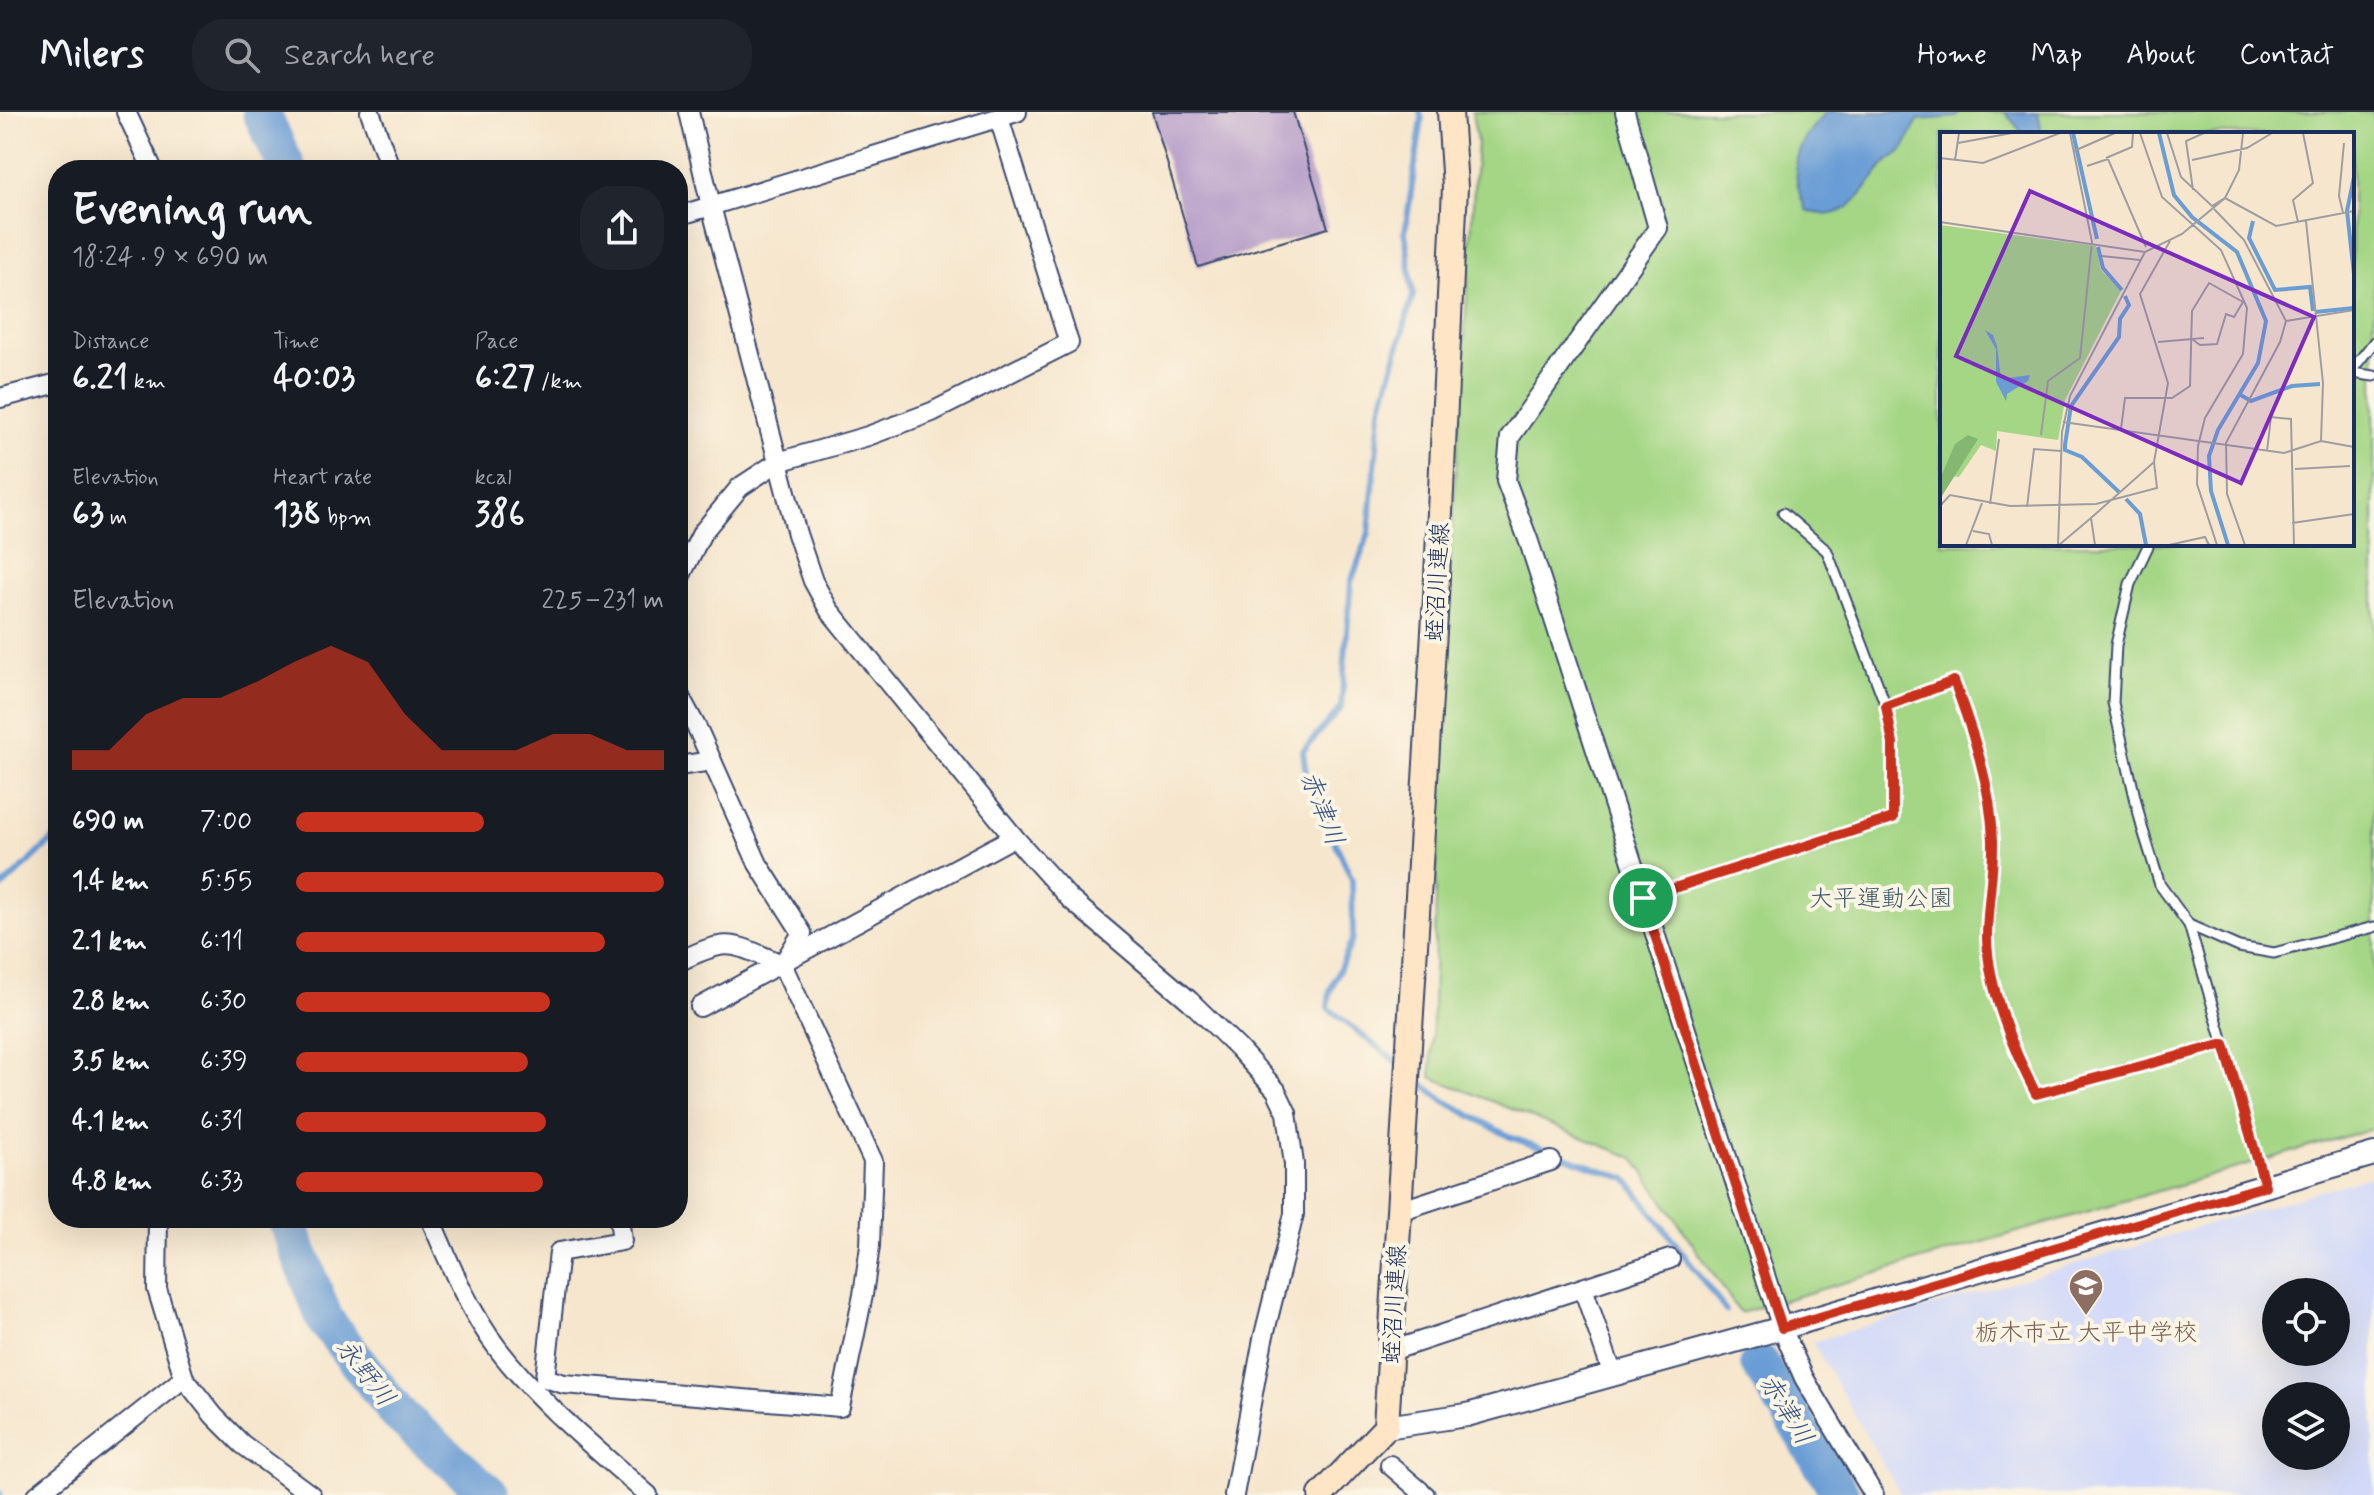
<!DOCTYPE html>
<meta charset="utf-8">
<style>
:root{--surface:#171b24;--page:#20242c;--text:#f1f3f6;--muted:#9ea1a6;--line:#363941;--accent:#c8321e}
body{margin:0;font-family:Mynerve,"Klee One",sans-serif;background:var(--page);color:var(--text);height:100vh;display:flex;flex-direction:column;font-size:30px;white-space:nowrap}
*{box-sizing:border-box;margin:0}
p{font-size:26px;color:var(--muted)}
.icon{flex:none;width:44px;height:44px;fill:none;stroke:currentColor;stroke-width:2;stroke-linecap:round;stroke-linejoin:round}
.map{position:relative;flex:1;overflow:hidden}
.side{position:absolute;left:48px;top:48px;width:640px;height:1068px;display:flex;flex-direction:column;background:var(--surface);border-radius:32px;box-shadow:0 8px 32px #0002}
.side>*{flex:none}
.controls{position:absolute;left:2262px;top:1166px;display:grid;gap:16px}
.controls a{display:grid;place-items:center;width:88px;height:88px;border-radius:50%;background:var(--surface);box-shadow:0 8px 32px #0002;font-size:40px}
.pin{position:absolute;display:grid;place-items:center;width:68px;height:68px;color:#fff;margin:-34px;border:4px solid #fff;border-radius:50%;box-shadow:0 2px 8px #0007}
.round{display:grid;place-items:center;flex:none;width:84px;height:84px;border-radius:32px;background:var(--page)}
.summary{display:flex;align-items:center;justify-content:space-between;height:136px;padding:0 24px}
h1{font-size:44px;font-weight:700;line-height:60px}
.figures{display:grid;grid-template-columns:repeat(3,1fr);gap:12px;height:136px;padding:8px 24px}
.figures div{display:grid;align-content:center}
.figures b{font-size:34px;font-weight:700}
.figures small{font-size:22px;font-weight:400}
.figures p{font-size:22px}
.chart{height:224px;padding:16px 24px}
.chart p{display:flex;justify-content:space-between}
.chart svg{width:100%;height:144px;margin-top:8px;fill:var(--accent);opacity:.7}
ul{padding:0 24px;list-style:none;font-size:26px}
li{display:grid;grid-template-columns:128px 96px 1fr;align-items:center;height:60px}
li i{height:20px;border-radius:10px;background:var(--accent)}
header{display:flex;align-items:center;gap:48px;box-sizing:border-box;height:112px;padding:0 40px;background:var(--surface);border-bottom:2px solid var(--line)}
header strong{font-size:38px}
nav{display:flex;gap:44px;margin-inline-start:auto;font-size:28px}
.search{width:560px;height:72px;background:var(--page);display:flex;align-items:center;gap:20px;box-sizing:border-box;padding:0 28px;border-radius:32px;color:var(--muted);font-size:30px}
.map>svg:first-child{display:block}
.built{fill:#d2d9f9;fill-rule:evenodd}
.green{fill:#a4d685;stroke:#608272;stroke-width:2;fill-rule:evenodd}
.water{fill:#6b9dd5;stroke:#43669a;stroke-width:2}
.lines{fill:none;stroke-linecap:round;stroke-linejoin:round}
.stream{stroke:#6b9dd5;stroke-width:6}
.river{stroke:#6b9dd5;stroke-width:38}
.building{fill:#b299c7}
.service-casing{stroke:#3c4a6f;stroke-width:13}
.minor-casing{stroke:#3c4a6f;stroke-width:22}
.tertiary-casing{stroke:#3c4a6f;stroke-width:26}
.secondary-casing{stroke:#3c4a6f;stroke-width:28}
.service{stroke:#fff;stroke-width:9}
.minor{stroke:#fff;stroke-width:18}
.tertiary{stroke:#fff;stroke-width:22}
.secondary{stroke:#fee5c5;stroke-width:24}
.route-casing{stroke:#fff;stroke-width:16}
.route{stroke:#c8321e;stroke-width:10}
.labels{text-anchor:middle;stroke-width:8;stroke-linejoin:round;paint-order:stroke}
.street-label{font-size:24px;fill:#1b2f5e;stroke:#fcf5e5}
.park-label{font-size:24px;fill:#3d5968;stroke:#fcf5e5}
.education-label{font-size:24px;fill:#785e54;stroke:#fcf5e5}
.water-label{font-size:26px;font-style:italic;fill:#375688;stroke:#fcf5e5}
.inset-river{fill:none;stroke:#6b9dd5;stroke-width:4}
.inset-road{fill:none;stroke:#9e9da1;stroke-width:2}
.view{fill:#7b2cbf;fill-opacity:0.15;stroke:#7b2cbf;stroke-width:4}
.inset-edge{fill:none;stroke:#1b2f5e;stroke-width:4}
</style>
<header>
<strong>Milers</strong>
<div class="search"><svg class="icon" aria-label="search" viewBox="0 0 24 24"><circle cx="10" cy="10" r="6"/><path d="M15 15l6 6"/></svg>Search here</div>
<nav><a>Home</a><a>Map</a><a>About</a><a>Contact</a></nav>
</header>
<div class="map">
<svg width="2374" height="1383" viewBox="0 0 2374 1383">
<rect width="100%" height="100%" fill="#fcf5e5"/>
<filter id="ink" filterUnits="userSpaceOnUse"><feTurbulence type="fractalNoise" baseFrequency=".0125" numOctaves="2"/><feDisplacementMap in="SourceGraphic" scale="16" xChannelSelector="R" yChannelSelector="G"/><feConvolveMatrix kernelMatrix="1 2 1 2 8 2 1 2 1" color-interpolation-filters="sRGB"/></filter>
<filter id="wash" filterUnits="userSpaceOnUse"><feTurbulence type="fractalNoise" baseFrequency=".006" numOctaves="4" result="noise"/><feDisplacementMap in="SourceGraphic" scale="32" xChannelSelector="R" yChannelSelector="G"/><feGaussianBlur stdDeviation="1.8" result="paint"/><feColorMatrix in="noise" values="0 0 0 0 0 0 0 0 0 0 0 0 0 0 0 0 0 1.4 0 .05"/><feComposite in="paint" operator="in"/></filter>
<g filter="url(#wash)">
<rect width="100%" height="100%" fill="#f6e6cd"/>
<!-- built -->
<path class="built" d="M2374,1063V1383H1901L1812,1230ZM2276,1180H2336V1240H2276ZM2276,1284H2336V1344H2276Z"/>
<!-- green -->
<path class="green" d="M1472,0H2374V1016L1740,1201L1634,1046L1431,965L1442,575L1477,30ZM1942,22H2352V432H1942Z"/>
<!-- water -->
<g class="water">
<path d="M1827,0H1960L1956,5L1918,8C1913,17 1909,28 1904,36C1899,43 1890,46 1885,52C1862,78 1849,115 1806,98C1788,57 1794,31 1827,0Z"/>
<path d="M2005,0H2038L2042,22H2023Z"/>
</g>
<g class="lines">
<!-- stream -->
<g class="stream">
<path d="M0,777L58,723"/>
<path d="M1401,954L1328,896L1330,879L1353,826L1352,767L1307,669L1303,639L1341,596L1351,470L1369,421L1380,300L1413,183L1405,120L1422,7L1420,0"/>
<path d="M1413,964L1443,988L1510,1025L1627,1067L1726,1199"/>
<path d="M0,1381L1,1383"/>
</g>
<!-- river -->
<g class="river">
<path d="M261,0L288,58"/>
<path d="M286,1106L325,1208L398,1302L491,1383"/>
<path d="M1759,1251L1841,1383"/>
</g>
</g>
<g id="blocks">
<!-- building -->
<path class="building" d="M1152,0H1293L1328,116L1198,155Z"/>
</g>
</g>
<g filter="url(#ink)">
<use href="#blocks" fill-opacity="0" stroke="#3c4a6f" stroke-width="2"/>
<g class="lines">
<!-- service casing -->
<g class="service-casing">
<g id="service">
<path d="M2352,258L2374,230"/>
<path d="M2352,261L2374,264"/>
<path d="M2149,432L2130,472L2116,533L2113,591L2142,715L2160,773L2189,813L2265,1074"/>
<path d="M1886,594L1954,569C1973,621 1991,673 1993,729C1994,761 1987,794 1987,826C1988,876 2013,938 2036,982L2224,932"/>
<path d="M1643,786L1893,706V632L1886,594L1827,439L1783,401"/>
<path d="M2189,813L2239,835L2274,841L2374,815"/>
</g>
</g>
<!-- minor casing -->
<g class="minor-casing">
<g id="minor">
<path d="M126,0L153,58"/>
<path d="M370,0L391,58"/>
<path d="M689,0L711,94L797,422L813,469L829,498L1014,725L1070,787L1190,889L1238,936L1276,978L1287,1001L1294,1052V1102L1263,1227L1234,1383"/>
<path d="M1625,0L1658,116L1510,325L1506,369L1529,430L1782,1216L1804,1266L1874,1383"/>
<path d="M678,104L1017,0"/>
<path d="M0,286L58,271"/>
<path d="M678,469L702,421L740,375L778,350L868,324L932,300L1069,231L999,6"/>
<path d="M678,581L699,620L758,752L802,821L784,850"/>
<path d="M678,654L712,649"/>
<path d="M700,895L1014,725"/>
<path d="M1399,1099L1551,1049"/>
<path d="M158,1106L157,1177L184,1266L214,1304L242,1332L311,1383"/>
<path d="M430,1106C449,1150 468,1198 498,1237C540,1292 597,1337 648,1383"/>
<path d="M619,1106L622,1129L559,1140L545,1266L564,1272L840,1295L863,1183L870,1134L873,1049L782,852C730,831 731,824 678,850"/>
<path d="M1583,1176L1613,1263"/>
<path d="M1391,1239L1670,1147"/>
<path d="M1390,1353L1425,1383"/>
<path d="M37,1383L184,1266"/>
</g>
</g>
<!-- tertiary casing -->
<g class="tertiary-casing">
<path id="tertiary" d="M1386,1315L1467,1303L1782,1216L2374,1042"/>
</g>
<!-- secondary casing -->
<g class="secondary-casing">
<path id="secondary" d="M1321,1383L1386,1315L1436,486L1455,75L1450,0"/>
</g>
<!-- service -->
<use href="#service" class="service"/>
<!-- minor -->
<use href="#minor" class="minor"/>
<!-- tertiary -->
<use href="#tertiary" class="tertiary"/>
<!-- secondary -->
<use href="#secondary" class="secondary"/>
</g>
</g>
<g class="lines" filter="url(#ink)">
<!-- route casing -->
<g class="route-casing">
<path id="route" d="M1954,569C1973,621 1991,673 1993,728C1994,761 1987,793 1987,826C1988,876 2013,938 2036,982L2224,932L2265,1074L1782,1216L1643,786L1893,706V632L1886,594Z"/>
</g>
<!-- route -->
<use href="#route" class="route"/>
</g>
<!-- icons -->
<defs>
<g id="school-pin" transform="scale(1.8)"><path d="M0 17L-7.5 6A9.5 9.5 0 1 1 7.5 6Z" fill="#8d6e63" stroke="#fcf5e5"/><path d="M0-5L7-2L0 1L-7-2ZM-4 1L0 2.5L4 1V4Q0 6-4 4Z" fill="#fff"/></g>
</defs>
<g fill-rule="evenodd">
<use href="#school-pin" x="2086" y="1174"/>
</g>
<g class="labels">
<!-- street labels -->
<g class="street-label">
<text transform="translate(1437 470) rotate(-87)" y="8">蛭沼川連線</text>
<text transform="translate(1394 1192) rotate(-87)" y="8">蛭沼川連線</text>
</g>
<!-- park labels -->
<g class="park-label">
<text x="1881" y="794">大平運動公園</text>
</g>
<!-- education labels -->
<g class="education-label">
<text x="2086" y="1228">栃木市立 大平中学校</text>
</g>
<!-- water labels -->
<g class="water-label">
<text transform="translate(1323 696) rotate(69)" y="9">赤津川</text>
<text transform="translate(366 1260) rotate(52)" y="9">永野川</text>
<text transform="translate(1787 1297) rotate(58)" y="9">赤津川</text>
</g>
</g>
<!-- overview -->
<g transform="translate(1940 20)">
<rect width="414" height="414" fill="#f6e6cd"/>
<path d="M0,93L156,114L161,138L181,159L125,268L118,308L57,299L56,319L41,313L19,345L0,343Z" fill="#a4d685"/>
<path d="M28,303L38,307L0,367V347L15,312Z" fill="#83b772"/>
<path d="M45,198L53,203L57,214L61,247L90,243L88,249L67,262L66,269L56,250V217Z" fill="#6b9dd5"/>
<path class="inset-river" d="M133,1L157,107M219,1L234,63L252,85L297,120L326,189L318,231L278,298L269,324L271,359L288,413M414,45L407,79L414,142M313,89L309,106L335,158L370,155L373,179M158,115L163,136L182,158M375,180L414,176M299,262L311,269L352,254L380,252M179,360L142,325L125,318V313L131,274L179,205L180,187L189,173L185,164M186,367L200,382L206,413"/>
<path class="inset-road" d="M200,1L222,65L281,118L307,176L303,222L265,286L258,314L257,352L277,413M227,1L241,45L272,74L285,66L336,94L414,79M18,11L72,1M134,19L175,1M0,26L43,31L120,1M166,26L192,15L193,1M15,28L19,1M252,28L307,16L332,1M147,34L168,27L206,115M253,58L246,9L264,1M274,77L304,108L346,189L340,210L286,311L287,362L305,413M403,81L399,64L404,11M366,89L383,251L381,309M0,90L205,120M358,90L353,68L373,51L363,1M162,124L200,128M346,189L414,178M218,210L264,206M123,290L344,321L381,309L414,315M181,297L185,266H232L250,254L252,179L269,151L303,170L294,185L286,182L277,212L260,213L252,207M101,303L108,249L140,226L152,110L130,1M414,315V352M327,319L331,285L351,287L354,413M355,337L410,334M50,372L59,307M0,374L10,363L70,374L156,372L217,356L214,330L228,251L200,162L230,109M87,375L94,317L121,319M352,391L414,382M33,399L49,402L52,413M26,413L42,371M118,413L122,300L130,264L205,120L242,102L285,66L299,38L303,1M119,413L151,386M155,413L151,386L214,330M229,413L265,405L269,413"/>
<path class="view" d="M90,59L374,185L301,351L16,224Z"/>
<rect width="414" height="414" class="inset-edge"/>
</g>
</svg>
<div class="controls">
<a><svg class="icon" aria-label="locate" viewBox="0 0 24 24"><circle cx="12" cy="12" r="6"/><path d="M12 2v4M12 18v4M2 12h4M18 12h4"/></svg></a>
<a><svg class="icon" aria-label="layers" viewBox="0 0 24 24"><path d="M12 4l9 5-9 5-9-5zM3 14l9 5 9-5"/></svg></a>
</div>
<div class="pin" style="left:1643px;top:786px;background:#1e9e55"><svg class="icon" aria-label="arrive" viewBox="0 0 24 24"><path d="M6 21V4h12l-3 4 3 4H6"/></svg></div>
<section class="side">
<div class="summary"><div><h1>Evening run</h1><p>18:24 · 9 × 690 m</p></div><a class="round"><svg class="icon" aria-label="share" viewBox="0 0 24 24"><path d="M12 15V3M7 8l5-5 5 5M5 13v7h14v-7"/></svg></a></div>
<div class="figures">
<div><p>Distance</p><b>6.21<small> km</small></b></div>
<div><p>Time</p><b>40:03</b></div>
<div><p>Pace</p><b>6:27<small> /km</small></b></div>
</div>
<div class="figures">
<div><p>Elevation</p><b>63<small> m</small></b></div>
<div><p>Heart rate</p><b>138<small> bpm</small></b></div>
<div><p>kcal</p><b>386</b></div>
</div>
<div class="chart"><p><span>Elevation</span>225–231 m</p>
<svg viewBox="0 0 160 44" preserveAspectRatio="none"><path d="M0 44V38L10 38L20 27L30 22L40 22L50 17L60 11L70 6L80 11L90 27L100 38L110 38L120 38L130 33L140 33L150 38L160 38V44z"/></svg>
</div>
<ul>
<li><b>690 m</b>7:00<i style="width:51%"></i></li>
<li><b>1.4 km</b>5:55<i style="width:100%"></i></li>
<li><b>2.1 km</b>6:11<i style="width:84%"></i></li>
<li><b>2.8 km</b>6:30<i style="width:69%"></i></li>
<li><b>3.5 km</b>6:39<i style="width:63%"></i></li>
<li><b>4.1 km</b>6:31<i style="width:68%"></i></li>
<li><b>4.8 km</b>6:33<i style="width:67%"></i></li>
</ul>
</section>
</div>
